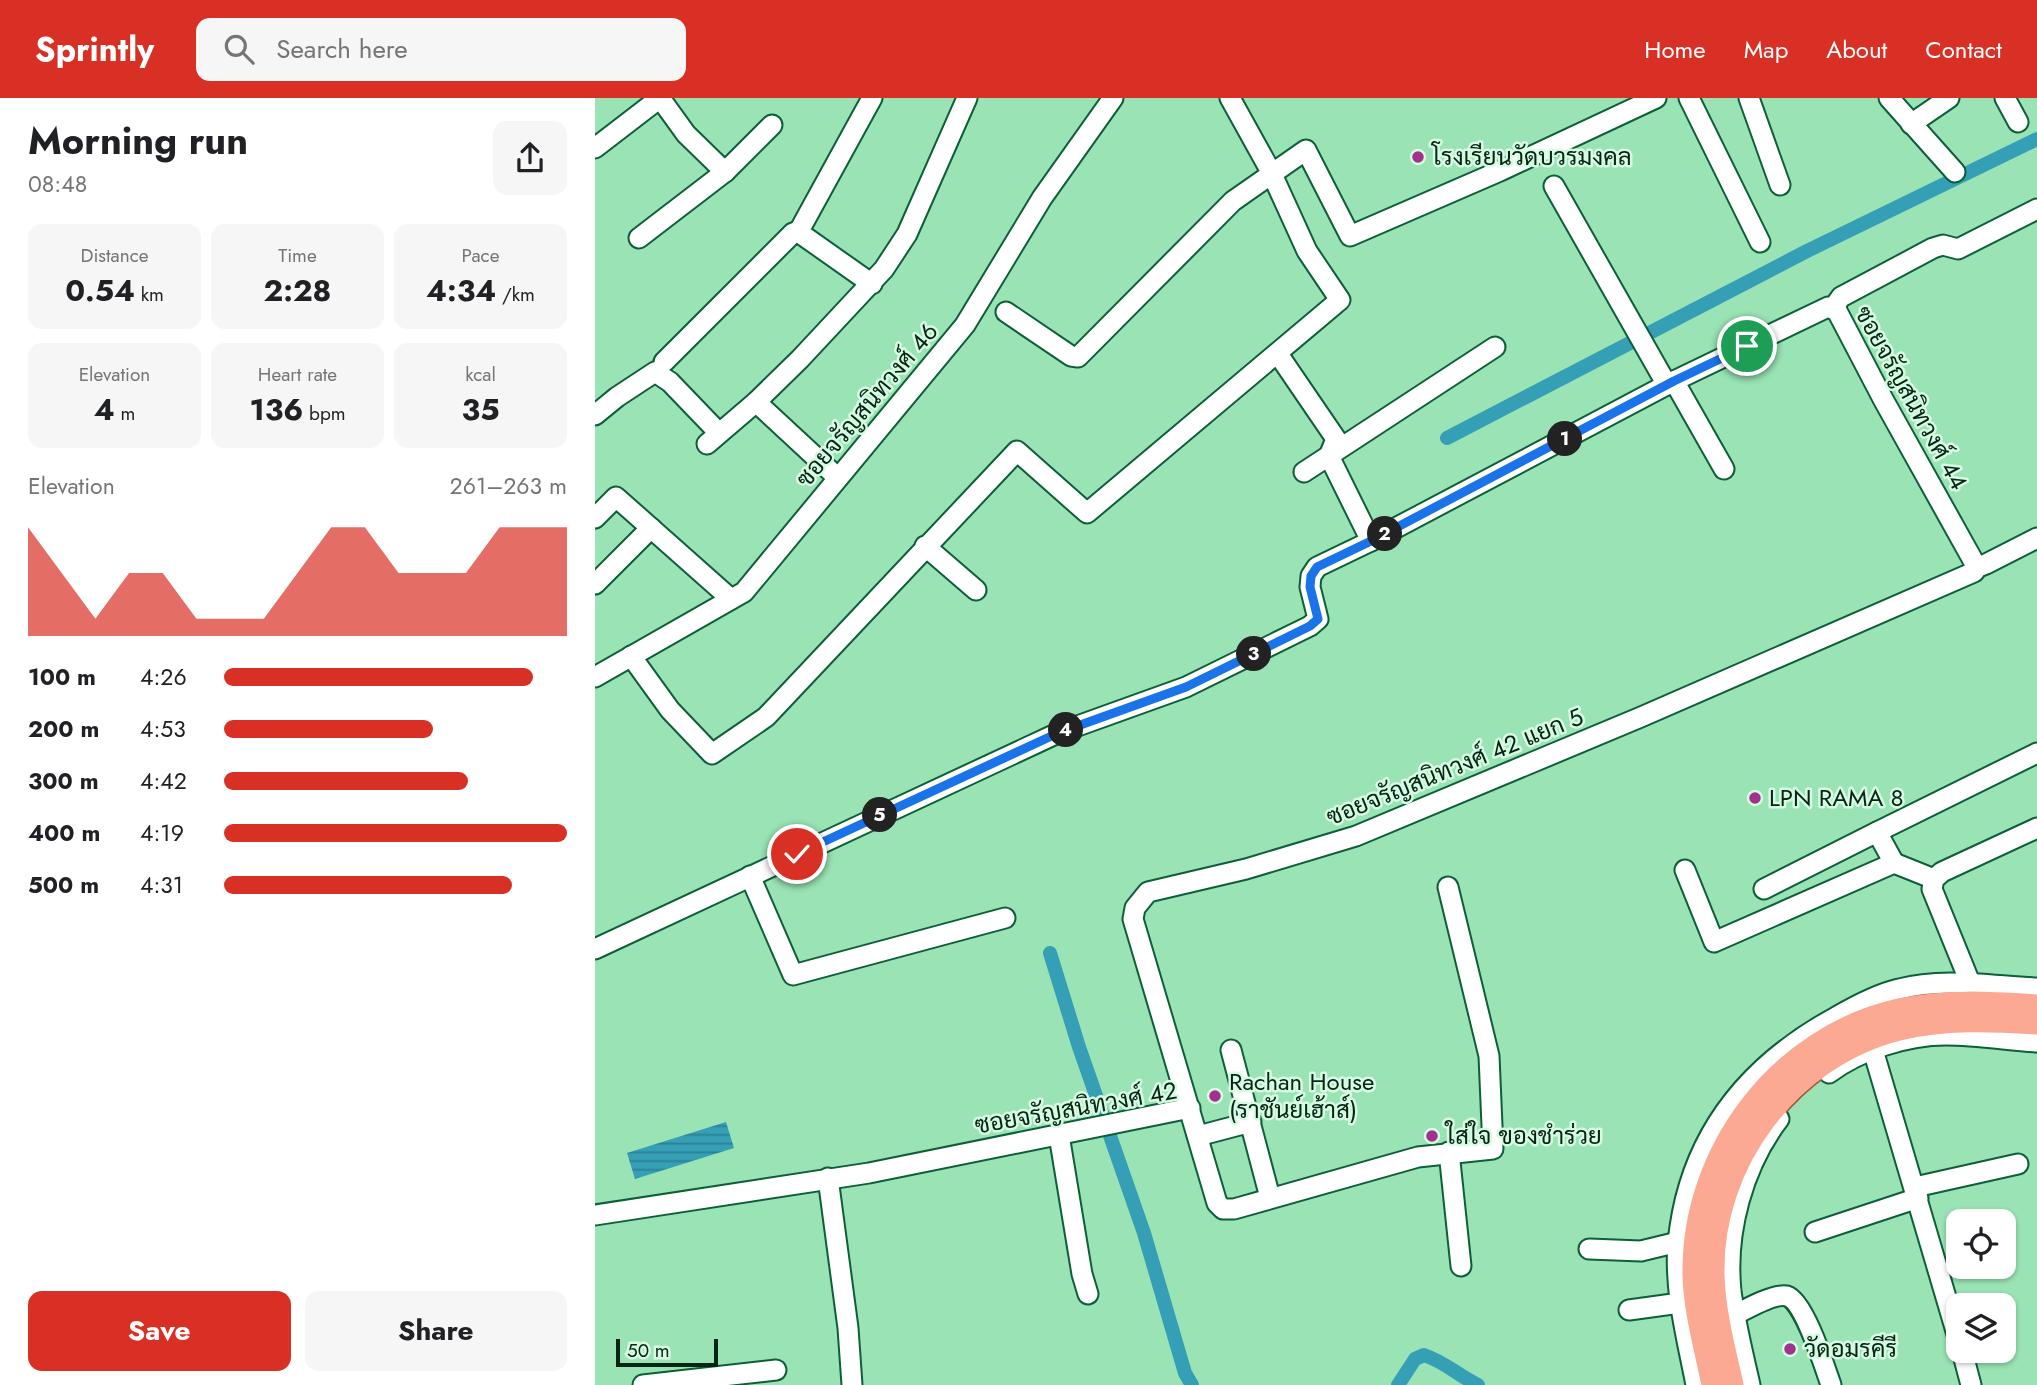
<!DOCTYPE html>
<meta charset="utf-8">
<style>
:root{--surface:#fff;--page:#f6f6f6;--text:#202124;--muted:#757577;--accent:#d93025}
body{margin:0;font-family:Jost,Sarabun,sans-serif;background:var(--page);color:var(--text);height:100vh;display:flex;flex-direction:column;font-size:26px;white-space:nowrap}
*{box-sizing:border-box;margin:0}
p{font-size:23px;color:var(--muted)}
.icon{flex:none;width:38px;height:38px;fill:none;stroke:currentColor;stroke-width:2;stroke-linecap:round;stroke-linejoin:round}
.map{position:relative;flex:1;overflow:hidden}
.panel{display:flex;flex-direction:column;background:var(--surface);width:595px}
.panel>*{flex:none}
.fabs{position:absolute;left:1351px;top:1111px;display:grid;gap:14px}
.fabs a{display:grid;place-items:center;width:70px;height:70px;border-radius:14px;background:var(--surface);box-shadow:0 2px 5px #0004;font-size:35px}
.scale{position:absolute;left:21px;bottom:18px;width:102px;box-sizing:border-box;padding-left:7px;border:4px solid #062514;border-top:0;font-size:19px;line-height:24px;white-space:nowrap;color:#062514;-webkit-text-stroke:5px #d7fbe2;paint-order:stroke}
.pin{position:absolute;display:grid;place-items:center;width:60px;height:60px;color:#fff;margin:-30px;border:4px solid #fff;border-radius:50%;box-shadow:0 2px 7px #0007}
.km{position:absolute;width:35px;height:35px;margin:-18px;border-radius:50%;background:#222;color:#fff;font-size:19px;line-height:35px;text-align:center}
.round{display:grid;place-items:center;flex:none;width:74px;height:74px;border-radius:14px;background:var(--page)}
.summary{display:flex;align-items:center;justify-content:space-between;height:119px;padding:0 28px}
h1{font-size:38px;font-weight:700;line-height:52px}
.stats{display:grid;grid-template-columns:repeat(3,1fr);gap:10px;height:119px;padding:7px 28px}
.stats div{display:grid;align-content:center;border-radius:14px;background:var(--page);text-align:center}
.stats b{font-size:30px;font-weight:700}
.stats small{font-size:19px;font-weight:400}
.stats p{font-size:19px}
.chart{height:196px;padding:14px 28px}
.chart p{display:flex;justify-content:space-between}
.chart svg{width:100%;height:126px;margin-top:7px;fill:var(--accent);opacity:.7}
.action{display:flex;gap:14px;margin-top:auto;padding:14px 28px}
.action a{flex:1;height:80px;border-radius:14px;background:var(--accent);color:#fff;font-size:28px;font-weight:700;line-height:80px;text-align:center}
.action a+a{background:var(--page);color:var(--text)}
ul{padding:0 28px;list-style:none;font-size:23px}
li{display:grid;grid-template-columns:112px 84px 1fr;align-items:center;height:52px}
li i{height:18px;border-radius:9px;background:var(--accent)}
header{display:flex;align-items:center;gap:42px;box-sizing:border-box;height:98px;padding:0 35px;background:var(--accent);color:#fff}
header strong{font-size:33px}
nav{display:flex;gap:38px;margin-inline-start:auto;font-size:24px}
.search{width:490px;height:63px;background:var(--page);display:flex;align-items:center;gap:18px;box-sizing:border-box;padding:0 24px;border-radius:14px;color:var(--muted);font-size:26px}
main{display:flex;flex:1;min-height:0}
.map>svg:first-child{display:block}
.water{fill:url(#water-rules)}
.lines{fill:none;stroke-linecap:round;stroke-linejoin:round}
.canal{stroke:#359fb6;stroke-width:14}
.minor-casing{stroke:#0c5f37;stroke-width:23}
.major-casing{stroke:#a35537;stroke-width:26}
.minor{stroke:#fff;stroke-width:19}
.major{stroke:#fba992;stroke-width:23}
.route-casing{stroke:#fff;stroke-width:14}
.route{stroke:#1a73e8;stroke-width:9}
.poi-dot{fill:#a2318e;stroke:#d7fbe2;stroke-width:2.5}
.labels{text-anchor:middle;stroke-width:5;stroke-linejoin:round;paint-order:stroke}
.poi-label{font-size:24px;fill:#062514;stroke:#d7fbe2;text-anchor:start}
.street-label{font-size:24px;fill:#062514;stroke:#d7fbe2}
</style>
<header>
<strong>Sprintly</strong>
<div class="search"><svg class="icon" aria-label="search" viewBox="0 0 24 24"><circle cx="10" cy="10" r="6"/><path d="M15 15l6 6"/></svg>Search here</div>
<nav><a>Home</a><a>Map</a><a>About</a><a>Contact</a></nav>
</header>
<main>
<section class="panel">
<div class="summary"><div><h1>Morning run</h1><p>08:48</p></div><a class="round"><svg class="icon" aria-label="share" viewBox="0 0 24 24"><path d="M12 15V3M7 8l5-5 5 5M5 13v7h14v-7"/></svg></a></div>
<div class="stats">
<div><p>Distance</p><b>0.54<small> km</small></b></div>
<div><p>Time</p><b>2:28</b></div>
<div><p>Pace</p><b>4:34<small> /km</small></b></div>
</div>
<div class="stats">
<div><p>Elevation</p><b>4<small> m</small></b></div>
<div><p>Heart rate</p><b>136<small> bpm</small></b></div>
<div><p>kcal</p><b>35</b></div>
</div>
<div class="chart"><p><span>Elevation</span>261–263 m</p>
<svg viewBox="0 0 160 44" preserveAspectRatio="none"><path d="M0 44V6L10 22L20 38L30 22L40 22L50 38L60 38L70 38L80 22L90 6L100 6L110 22L120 22L130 22L140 6L150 6L160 6V44z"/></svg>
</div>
<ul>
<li><b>100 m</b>4:26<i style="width:90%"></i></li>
<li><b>200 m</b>4:53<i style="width:61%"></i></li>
<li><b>300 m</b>4:42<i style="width:71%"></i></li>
<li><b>400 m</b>4:19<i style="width:100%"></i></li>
<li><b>500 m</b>4:31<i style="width:84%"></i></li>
</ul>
<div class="action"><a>Save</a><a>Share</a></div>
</section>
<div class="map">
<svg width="1442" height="1287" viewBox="0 0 1442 1287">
<defs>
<pattern id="water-rules" width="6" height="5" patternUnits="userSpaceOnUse" patternTransform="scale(1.75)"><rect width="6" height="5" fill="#359fb6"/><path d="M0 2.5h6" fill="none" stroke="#2b8193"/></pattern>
</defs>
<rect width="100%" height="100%" fill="#99e3b4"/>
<!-- water -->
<path class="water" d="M131,1024L139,1050L40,1081L32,1055Z"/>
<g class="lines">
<!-- canal -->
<g class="canal">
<path d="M852,340L1212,153L1442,41"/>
<path d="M455,855L484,949L549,1135L590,1275L597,1287"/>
<path d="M803,1287L820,1261L829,1257C852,1265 862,1277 883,1287"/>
</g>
<!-- minor casing -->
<g class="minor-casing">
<g id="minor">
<path d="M1094,0L1165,144"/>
<path d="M1154,0L1185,87"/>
<path d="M1294,0L1360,74"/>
<path d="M1410,0L1423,24"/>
<path d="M1316,26L1354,0"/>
<path d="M0,50L65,0L91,36L130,74"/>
<path d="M959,88L1072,287"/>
<path d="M44,140L130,74L177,27"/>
<path d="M277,186L206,136L204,133L277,0"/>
<path d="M1238,210L1246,199L1338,150L1348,147L1363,151L1442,111"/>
<path d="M411,214L476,258L483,259L638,103L711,52L755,138L905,73L1061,0"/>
<path d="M683,256L741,341L734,358L776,443"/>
<path d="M69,264L198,135L204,133"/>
<path d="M1079,283L1129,371"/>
<path d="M161,304L243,380"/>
<path d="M0,317L22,299L60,274L75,284L124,335"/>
<path d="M112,346L161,304L205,261L289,171L312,136L372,0"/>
<path d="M709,374L900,249"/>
<path d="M0,420L21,399L136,501"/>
<path d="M330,448L381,492"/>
<path d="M0,486L56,430"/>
<path d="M36,558L75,612L117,656L171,619L422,353L492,415L745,202L712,153L676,74L635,0"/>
<path d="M0,579L149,494L370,227L447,100L518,0"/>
<path d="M1282,734L1442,655"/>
<path d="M1090,772L1119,844L1299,765L1339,781"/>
<path d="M155,778L198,877L410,820"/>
<path d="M853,789L894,958L898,1051L823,1059L639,1111H628L622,1105L538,821L540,810L553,794L651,771L761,738L1046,619L1379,474L1383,468"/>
<path d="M1169,791L1282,734L1299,765"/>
<path d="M0,851L463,635L591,589L715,528L723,521L715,489L716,478L722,469L776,443L1079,283L1233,209L1242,213L1288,301L1380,466L1386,468L1391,466L1442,440"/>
<path d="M1376,887L1337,791L1339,781L1347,774L1442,730"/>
<path d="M636,952L673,1092"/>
<path d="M1278,952L1363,1240"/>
<path d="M1234,975C1265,952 1312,937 1351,937C1381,937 1412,942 1442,944"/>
<path d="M464,1037L487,1176L493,1196"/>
<path d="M603,1038L656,1024"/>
<path d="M854,1054L866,1168"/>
<path d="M233,1080L253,1230L257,1287"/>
<path d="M1320,1089L1423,1066"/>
<path d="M0,1117L274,1075L595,1010"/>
<path d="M1220,1134L1323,1100"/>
<path d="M994,1151L1046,1153L1083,1144"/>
<path d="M1034,1212L1085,1205"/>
<path d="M1140,1217C1151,1211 1180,1195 1192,1198C1209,1203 1230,1270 1236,1287"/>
<path d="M1367,1253L1376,1287"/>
<path d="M48,1287L181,1272"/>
<path d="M1101,1287C1092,1240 1079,1193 1083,1145C1093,1041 1151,968 1241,919C1260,908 1282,896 1304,891C1348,879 1397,888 1442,890"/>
<path d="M1155,1287C1148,1256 1140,1224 1136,1193C1130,1134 1148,1068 1184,1021"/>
</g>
</g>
<!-- major casing -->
<g class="major-casing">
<g id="major">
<path d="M1118,1287C1111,1251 1100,1214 1099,1177C1097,1054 1184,939 1304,912C1351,902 1395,905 1442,908"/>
<path d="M1137,1287C1129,1251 1119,1214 1118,1177C1115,1065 1195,958 1304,931C1349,920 1396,922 1442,925"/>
</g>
</g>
<!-- minor -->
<use href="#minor" class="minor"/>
<!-- major -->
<use href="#major" class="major"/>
</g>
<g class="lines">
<!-- route casing -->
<g class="route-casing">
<path id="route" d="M202,756L463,635L591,589L715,528L723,521L715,489L716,478L722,469L776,443L1079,283L1152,248"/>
</g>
<!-- route -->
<use href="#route" class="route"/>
</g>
<!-- markers -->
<g class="poi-dot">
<circle cx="823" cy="59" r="7"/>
<circle cx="1160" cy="700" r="7"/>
<circle cx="620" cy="998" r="7"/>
<circle cx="837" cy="1038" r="7"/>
<circle cx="1195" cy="1251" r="7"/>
</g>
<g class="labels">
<!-- poi labels -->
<g class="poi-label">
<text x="837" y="67">โรงเรียนวัดบวรมงคล</text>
<text x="1174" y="708">LPN RAMA 8</text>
<text x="634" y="992">Rachan House<tspan x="634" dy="28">(ราชันย์เฮ้าส์)</tspan></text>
<text x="851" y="1046">ใส่ใจ ของชำร่วย</text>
<text x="1209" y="1259">วัดอมรคีรี</text>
</g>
<!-- street labels -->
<g class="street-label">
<text transform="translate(1316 300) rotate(61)" y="8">ซอยจรัญสนิทวงศ์ 44</text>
<text transform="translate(272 307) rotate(-50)" y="8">ซอยจรัญสนิทวงศ์ 46</text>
<text transform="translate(860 669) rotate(-22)" y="8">ซอยจรัญสนิทวงศ์ 42 แยก 5</text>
<text transform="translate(481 1010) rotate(-10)" y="8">ซอยจรัญสนิทวงศ์ 42</text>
</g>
</g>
</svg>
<div class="fabs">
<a><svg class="icon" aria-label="locate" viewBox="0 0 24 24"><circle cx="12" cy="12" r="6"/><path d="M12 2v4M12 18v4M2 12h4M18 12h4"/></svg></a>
<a><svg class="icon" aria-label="layers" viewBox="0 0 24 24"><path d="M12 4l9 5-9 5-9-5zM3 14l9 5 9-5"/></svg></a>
</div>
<div class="scale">50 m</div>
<div class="pin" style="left:1152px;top:248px;background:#1e9e55"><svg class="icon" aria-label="arrive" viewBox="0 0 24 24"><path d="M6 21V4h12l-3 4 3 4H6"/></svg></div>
<div class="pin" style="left:202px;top:756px;background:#d93025"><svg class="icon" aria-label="check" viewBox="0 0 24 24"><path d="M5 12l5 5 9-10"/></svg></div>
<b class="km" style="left:970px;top:341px">1</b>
<b class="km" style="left:790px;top:436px">2</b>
<b class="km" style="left:659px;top:556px">3</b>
<b class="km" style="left:471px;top:632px">4</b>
<b class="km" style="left:285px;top:717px">5</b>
</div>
</main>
